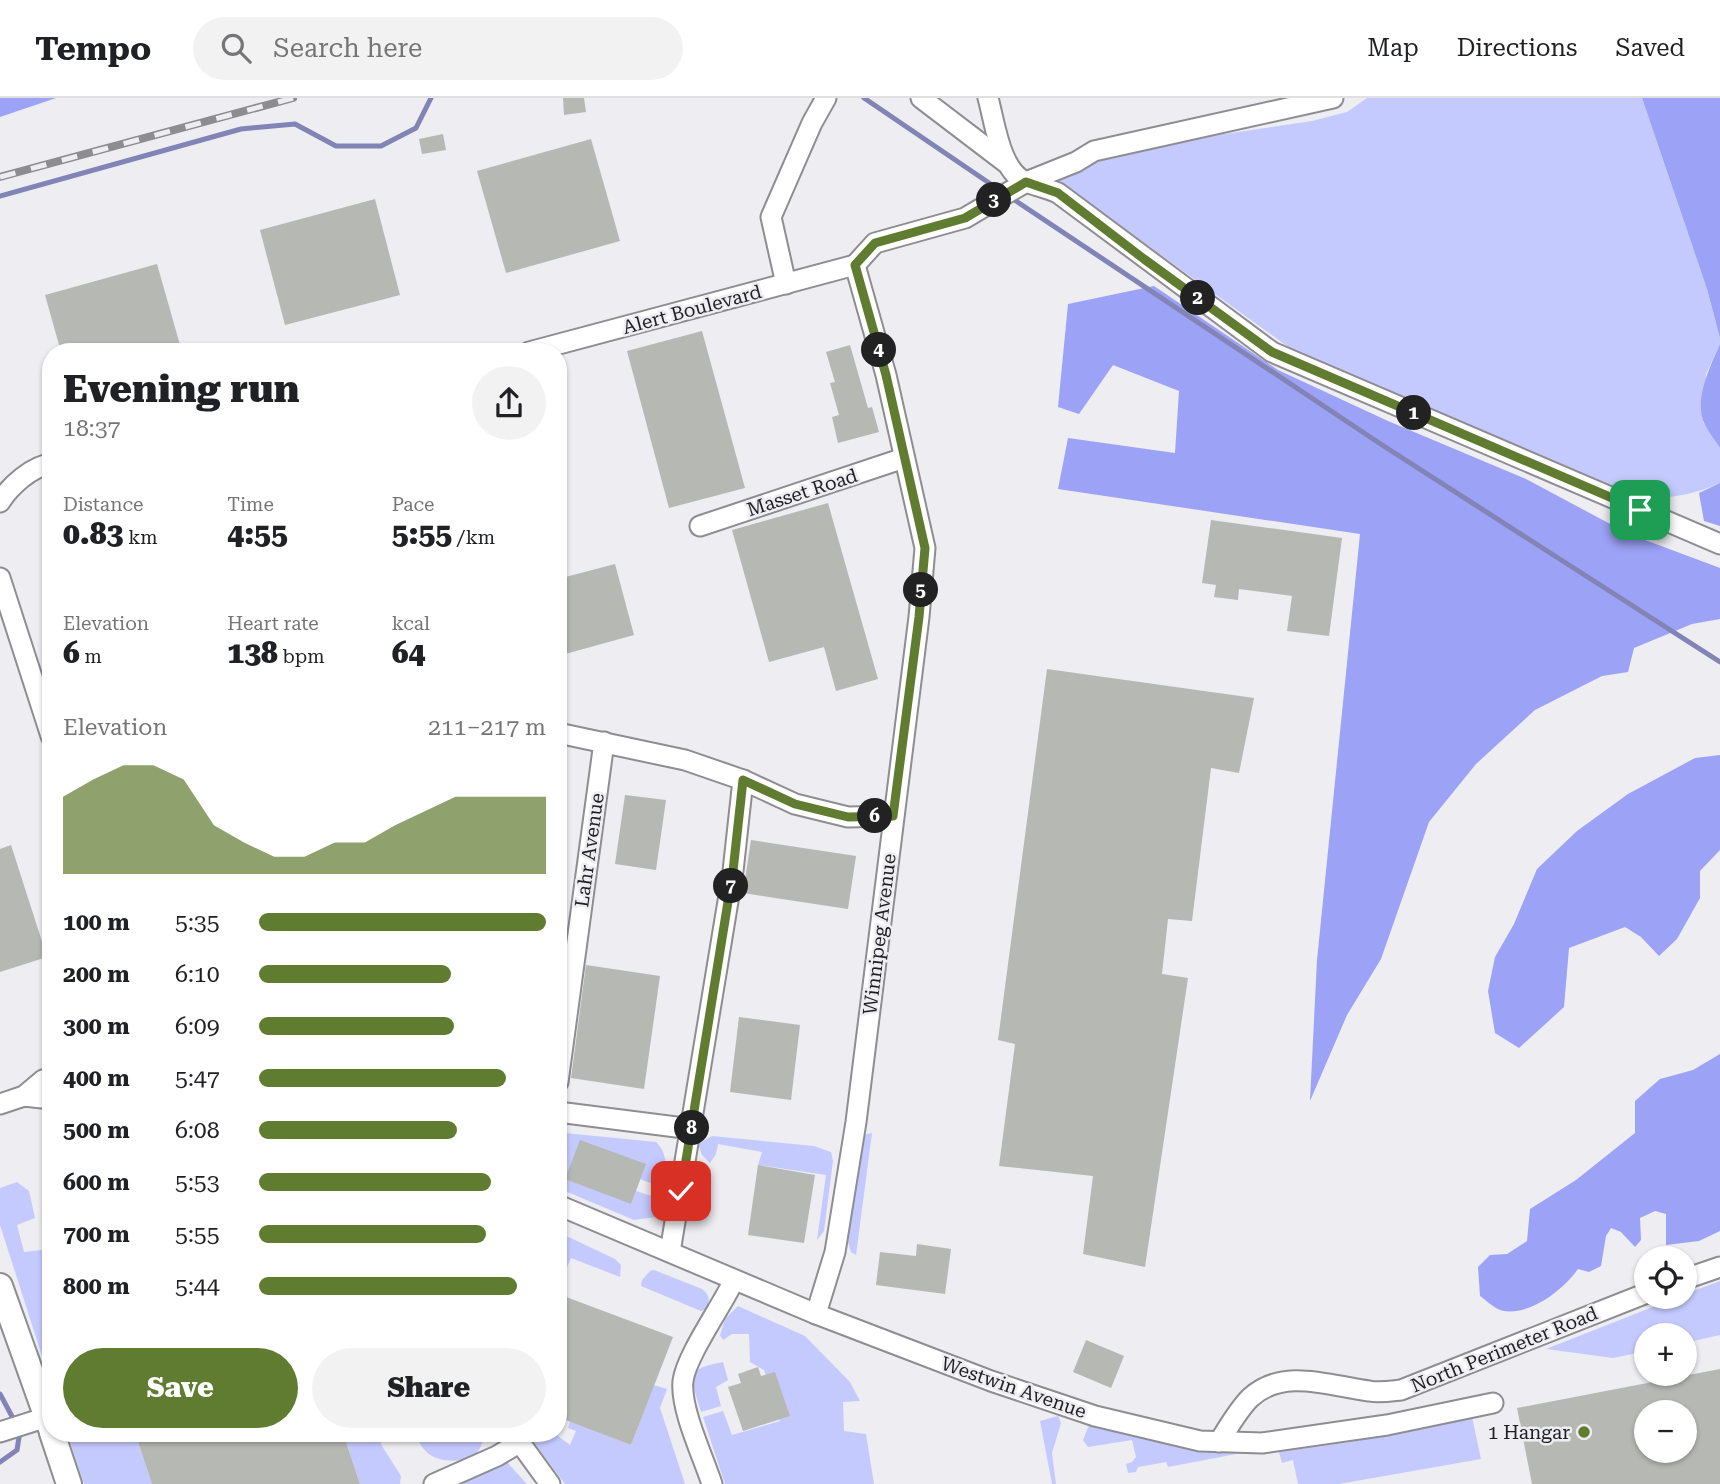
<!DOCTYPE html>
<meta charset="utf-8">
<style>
:root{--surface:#fff;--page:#f2f2f2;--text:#202124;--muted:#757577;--line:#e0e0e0;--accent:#607c31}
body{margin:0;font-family:"Roboto Serif",serif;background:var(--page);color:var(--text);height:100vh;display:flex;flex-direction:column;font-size:26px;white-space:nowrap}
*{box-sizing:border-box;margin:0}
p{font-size:23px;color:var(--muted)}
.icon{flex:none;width:38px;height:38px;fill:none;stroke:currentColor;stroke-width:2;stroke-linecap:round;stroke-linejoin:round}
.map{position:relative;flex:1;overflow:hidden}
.panel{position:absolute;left:42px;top:245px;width:525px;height:1099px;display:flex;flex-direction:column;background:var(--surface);border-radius:28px;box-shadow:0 2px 5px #0004}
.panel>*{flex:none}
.buttons{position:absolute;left:1634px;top:1148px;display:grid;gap:14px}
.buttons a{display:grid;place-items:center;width:63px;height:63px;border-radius:50%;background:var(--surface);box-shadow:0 2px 5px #0004;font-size:35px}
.pin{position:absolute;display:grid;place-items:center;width:60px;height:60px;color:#fff;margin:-30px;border-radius:14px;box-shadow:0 4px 10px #0006}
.km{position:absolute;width:35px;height:35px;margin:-18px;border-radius:50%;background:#222;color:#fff;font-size:19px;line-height:35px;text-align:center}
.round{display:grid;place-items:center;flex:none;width:74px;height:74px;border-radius:37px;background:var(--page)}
.head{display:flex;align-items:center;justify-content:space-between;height:119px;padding:0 21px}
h1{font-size:38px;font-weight:800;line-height:52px}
.stats{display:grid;grid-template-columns:repeat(3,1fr);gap:10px;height:119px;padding:7px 21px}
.stats div{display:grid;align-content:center}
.stats b{font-size:30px;font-weight:800}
.stats small{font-size:19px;font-weight:400}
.stats p{font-size:19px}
.chart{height:196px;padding:14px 21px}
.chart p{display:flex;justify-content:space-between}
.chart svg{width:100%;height:126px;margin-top:7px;fill:var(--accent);opacity:.7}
.action{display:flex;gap:14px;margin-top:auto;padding:14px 21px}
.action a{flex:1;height:80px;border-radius:42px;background:var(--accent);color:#fff;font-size:28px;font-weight:800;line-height:80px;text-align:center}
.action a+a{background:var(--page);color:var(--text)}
ul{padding:0 21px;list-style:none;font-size:23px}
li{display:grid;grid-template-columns:112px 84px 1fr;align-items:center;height:52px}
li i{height:18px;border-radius:9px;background:var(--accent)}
header{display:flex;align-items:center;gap:42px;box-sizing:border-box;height:98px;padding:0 35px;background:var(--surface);border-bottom:2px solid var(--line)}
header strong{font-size:33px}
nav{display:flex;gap:38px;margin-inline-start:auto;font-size:24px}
.search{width:490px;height:63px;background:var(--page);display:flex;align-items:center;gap:18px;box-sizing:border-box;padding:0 24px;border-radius:38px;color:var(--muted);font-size:26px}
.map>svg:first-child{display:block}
.green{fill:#c5cafe}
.forest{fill:#9ca2f6}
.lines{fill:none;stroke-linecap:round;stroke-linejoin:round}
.stream{stroke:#8184b5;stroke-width:5}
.building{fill:#b6b8b3;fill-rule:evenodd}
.minor-casing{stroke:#8d8d92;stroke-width:23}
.major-casing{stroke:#8d8d92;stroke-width:28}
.minor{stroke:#fff;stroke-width:19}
.major{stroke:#fff;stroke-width:24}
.rail-casing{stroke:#8d8d90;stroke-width:8}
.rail{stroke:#ededf2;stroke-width:5;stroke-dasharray:16;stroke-linecap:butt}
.route-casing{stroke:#fff;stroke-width:14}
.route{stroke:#607c31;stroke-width:9}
.poi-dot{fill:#607c31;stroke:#ededf2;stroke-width:2.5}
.labels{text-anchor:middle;stroke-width:5;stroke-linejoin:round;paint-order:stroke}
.street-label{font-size:19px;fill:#1f1f21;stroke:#ededf2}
.poi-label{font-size:19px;fill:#1f1f21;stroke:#ededf2;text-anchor:end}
</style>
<header>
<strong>Tempo</strong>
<div class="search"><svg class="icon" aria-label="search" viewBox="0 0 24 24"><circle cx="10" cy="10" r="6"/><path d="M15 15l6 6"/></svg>Search here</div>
<nav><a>Map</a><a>Directions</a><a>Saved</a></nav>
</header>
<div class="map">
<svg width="1720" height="1386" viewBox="0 0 1720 1386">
<rect width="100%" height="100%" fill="#ededf2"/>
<!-- green -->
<g class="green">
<path d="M1367,0H1642L1707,191L1720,240V246L1706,276L1703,324L1720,350V385C1693,397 1667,402 1637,398L1291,251L1060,84L1064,74L1092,62L1184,42L1312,23L1347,14Z"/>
<path d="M558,1026L562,1028L565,1035L656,1044C668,1056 666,1068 663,1084L653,1086L640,1081L636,1093L661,1101L656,1119L634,1122L558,1090Z"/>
<path d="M872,1035L856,1157L851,1154L846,1138L863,1037Z"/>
<path d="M712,1038L814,1048L831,1054L833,1063L824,1133L817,1142L826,1077L758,1067L762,1054L718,1046L716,1056L710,1065L702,1057L698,1046Z"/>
<path d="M17,1084L29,1093L35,1120L17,1127L24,1154L51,1151V1286L0,1127V1090Z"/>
<path d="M558,1134L615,1161L621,1167L620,1179L571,1160L558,1190Z"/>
<path d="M654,1172L702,1191C711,1198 710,1203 705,1212L701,1213L641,1188L642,1182L650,1173Z"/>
<path d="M1720,1183V1237L1685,1245V1237H1647V1253L1613,1260L1546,1251L1678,1199H1685V1196Z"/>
<path d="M738,1208L805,1238L850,1284L860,1303L843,1304L844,1333L866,1336L874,1386H725L703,1319L723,1313L732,1337L780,1323L764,1272L750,1264L749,1236H732L723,1242L720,1237L725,1221Z"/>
<path d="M723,1264L728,1282L716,1289L721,1308L701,1314L691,1281C696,1268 710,1267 723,1264Z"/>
<path d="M654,1287L667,1291L660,1310L685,1386H565L527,1335H554L570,1347L576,1333L568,1330L570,1323L631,1347Z"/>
<path d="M1058,1318L1061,1325L1052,1355L1056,1386H1052L1040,1323Z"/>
<path d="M1472,1319L1481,1361L1339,1386H1298L1293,1362L1282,1365L1279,1354L1351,1344Z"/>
<path d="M1089,1327L1192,1351L1247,1354L1168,1369L1166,1364L1138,1369L1136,1374L1128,1375L1126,1366L1132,1364L1136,1359L1132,1342L1088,1349L1083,1342Z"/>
<path d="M67,1335H135L152,1386H84Z"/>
<path d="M343,1335H377L382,1348L401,1378L400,1386H360Z"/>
<path d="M415,1335H485C483,1340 482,1348 479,1352C470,1365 444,1365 432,1358C423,1353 419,1344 415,1335Z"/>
<path d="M505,1362L527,1386H448Z"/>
</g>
<!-- forest -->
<g class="forest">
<path d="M0,0H56L0,19Z"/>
<path d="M1642,0H1720V240L1707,191Z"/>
<path d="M1154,188L1278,272L1388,323L1526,381L1629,436L1720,470V521L1692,526L1634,550L1628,574L1602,578L1535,612L1476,666L1429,724L1381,861L1347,917L1310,1003L1317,862L1360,436L1058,391L1068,340L1175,355L1179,293L1113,267L1079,316L1058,309L1068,206Z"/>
<path d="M1720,246V350C1715,342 1709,335 1705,327C1693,302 1710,269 1720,246Z"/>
<path d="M1720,385V428L1704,423L1699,395Z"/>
<path d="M1720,657V752L1700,773V800L1677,841L1659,858L1641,839L1625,829L1569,850L1564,909L1519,950L1495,935L1488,893L1495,859L1514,826L1537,771L1577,733L1628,696L1695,660Z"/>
<path d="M1720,956V1133L1699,1143L1666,1147V1116L1655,1113L1640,1120L1641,1142L1635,1149L1621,1134L1611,1130L1606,1138L1601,1168L1589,1174L1578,1171C1563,1192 1531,1217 1504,1213C1496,1212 1487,1203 1480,1198L1478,1169L1490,1157L1507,1156L1527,1143L1530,1111L1576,1082L1635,1035V1003L1660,981L1693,972Z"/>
</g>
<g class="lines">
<!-- stream -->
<g class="stream">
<path d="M864,0L995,89"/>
<path d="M0,98L241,31L295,26L336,48H381L416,30L431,0"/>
<path d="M1016,103L1379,345L1720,564"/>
<path d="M0,1296L15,1324"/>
<path d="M0,1364L17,1352L20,1333"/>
</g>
</g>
<!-- building -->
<g class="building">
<path d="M563,0H584L586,14L564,17Z"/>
<path d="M443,36L446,52L422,56L419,41Z"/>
<path d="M591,41L620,143L506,175L477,73Z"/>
<path d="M375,101L400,197L285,227L260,132Z"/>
<path d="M157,166L182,254H61L45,197Z"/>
<path d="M702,233L745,390L669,410L627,253Z"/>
<path d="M850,247L868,310L872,309L879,334L838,345L832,319L839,317L830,285L835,284L826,254Z"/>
<path d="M828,405L878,581L836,593L824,549L769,564L732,432Z"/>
<path d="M1211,422L1342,440L1329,538L1287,533L1292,498L1239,491L1238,502L1214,499L1216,487L1202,485Z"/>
<path d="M615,466L634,537L558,558V481Z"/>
<path d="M1047,571L1254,600L1239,675L1211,670L1192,823L1168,821L1162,876L1188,880L1145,1169L1083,1156L1093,1078L999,1068L1015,946L998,942Z"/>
<path d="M625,697L666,702L656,772L615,766Z"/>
<path d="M751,742L856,758L848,811L743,795Z"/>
<path d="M11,747L47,859L0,874V751Z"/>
<path d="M586,867L660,878L644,991L571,980Z"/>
<path d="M739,919L800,927L791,1002L730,994Z"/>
<path d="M580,1042L646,1066L631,1106L565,1081Z"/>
<path d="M758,1067L815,1077L804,1145L748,1137Z"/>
<path d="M917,1146L951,1151L945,1196L876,1187L880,1154L916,1158Z"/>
<path d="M558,1196L673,1239L631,1347L558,1319Z"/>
<path d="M1086,1242L1124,1258L1111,1290L1073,1274Z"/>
<path d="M758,1269L761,1278L775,1274L790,1318L743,1333L728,1289L741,1285L738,1276Z"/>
<path d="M1720,1271V1386H1532L1517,1310ZM1647,1314H1685V1353H1647Z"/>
<path d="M135,1335H343L360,1386H152Z"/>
</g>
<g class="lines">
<!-- minor casing -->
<g class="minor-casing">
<g id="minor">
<path d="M921,0L1005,64"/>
<path d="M988,0C995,25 1000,73 1026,84C1036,88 1047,90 1058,95L1272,254L1720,446"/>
<path d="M855,167L875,145L965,120L1026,84L1076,64L1094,53L1333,0"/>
<path d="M786,186L771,119L812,25L826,0"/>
<path d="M529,254L855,167"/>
<path d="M0,404C10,388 32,368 51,366"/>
<path d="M700,428L904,360"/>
<path d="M0,480L51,638"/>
<path d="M558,635L685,662L743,682L795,706L848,719L893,718"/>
<path d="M558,984L604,644"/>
<path d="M24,998L51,1001"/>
<path d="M0,1006L24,998L43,982L51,980"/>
<path d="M558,1014L692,1031"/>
<path d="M558,1107L816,1216L991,1283L1095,1318L1200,1343L1262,1345L1387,1327L1493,1305"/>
<path d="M670,1154L733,773L743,682"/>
<path d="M1685,1181L1720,1169"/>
<path d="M816,1216L835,1154L856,1024L919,519L925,450L886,277L855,167"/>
<path d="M0,1334L47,1319"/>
<path d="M513,1335L550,1386"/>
<path d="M1219,1344C1228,1330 1238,1312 1250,1300C1283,1269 1330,1288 1369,1293C1380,1295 1391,1293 1401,1292L1647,1195"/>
<path d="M434,1386L497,1358L519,1345"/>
<path d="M712,1386C703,1358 680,1311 683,1283C686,1258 722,1208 734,1182"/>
</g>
</g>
<!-- major casing -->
<g class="major-casing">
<g id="major">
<path d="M0,1188L51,1331"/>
<path d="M52,1335L69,1386"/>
</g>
</g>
<!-- minor -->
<use href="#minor" class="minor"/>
<!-- major -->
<use href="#major" class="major"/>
<!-- rail casing -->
<g class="rail-casing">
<path id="rail" d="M0,79L293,0"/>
</g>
<!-- rail -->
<use href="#rail" class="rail"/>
</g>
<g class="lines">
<!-- route casing -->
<g class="route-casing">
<path id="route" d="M681,1093L733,773L743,682L795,706L848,719L893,718L919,519L925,450L886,277L855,167L875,145L965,120L1026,84L1058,95L1144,161L1272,254L1640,412"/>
</g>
<!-- route -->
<use href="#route" class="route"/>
</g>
<!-- markers -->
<circle class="poi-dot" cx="1584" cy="1334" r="7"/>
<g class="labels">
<!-- street labels -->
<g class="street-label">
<text transform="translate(692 211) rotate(-15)" y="7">Alert Boulevard</text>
<text transform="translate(802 394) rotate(-18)" y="7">Masset Road</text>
<text transform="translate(589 752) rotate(-82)" y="7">Lahr Avenue</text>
<text transform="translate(879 836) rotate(-83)" y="7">Winnipeg Avenue</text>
<text transform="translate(1504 1251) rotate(-22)" y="7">North Perimeter Road</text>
<text transform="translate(1014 1289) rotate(19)" y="7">Westwin Avenue</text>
</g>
<!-- poi labels -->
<g class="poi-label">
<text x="1570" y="1341">1 Hangar</text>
</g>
</g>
</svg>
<div class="buttons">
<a><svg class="icon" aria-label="locate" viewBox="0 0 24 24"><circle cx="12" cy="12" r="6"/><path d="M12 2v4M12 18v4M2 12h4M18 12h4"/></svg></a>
<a>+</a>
<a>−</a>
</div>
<div class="pin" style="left:1640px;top:412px;background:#1e9e55"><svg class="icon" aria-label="arrive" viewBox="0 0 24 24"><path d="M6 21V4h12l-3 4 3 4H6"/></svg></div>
<div class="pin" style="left:681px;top:1093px;background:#d93025"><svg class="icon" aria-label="check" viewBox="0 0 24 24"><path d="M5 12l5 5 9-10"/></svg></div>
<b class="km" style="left:1414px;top:315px">1</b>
<b class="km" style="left:1198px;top:200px">2</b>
<b class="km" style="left:994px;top:102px">3</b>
<b class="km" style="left:879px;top:252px">4</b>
<b class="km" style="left:921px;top:492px">5</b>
<b class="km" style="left:875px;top:718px">6</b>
<b class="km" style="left:731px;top:788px">7</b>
<b class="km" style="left:692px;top:1030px">8</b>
<section class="panel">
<div class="head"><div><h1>Evening run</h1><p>18:37</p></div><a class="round"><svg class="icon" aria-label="share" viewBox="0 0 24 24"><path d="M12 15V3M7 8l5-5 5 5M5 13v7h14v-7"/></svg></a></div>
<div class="stats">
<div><p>Distance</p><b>0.83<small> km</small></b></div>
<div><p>Time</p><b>4:55</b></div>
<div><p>Pace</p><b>5:55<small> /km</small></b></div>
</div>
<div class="stats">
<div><p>Elevation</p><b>6<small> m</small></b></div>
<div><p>Heart rate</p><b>138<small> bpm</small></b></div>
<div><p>kcal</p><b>64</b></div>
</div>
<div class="chart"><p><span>Elevation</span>211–217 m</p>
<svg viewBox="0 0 160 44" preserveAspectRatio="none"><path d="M0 44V17L10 11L20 6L30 6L40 11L50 27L60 33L70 38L80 38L90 33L100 33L110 27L120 22L130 17L140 17L150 17L160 17V44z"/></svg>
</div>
<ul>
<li><b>100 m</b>5:35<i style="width:100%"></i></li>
<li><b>200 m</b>6:10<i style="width:67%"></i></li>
<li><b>300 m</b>6:09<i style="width:68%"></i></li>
<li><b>400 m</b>5:47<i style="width:86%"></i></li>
<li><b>500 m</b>6:08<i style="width:69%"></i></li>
<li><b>600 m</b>5:53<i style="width:81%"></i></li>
<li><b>700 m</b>5:55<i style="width:79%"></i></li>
<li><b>800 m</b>5:44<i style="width:90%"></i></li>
</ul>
<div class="action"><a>Save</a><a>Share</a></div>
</section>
</div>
